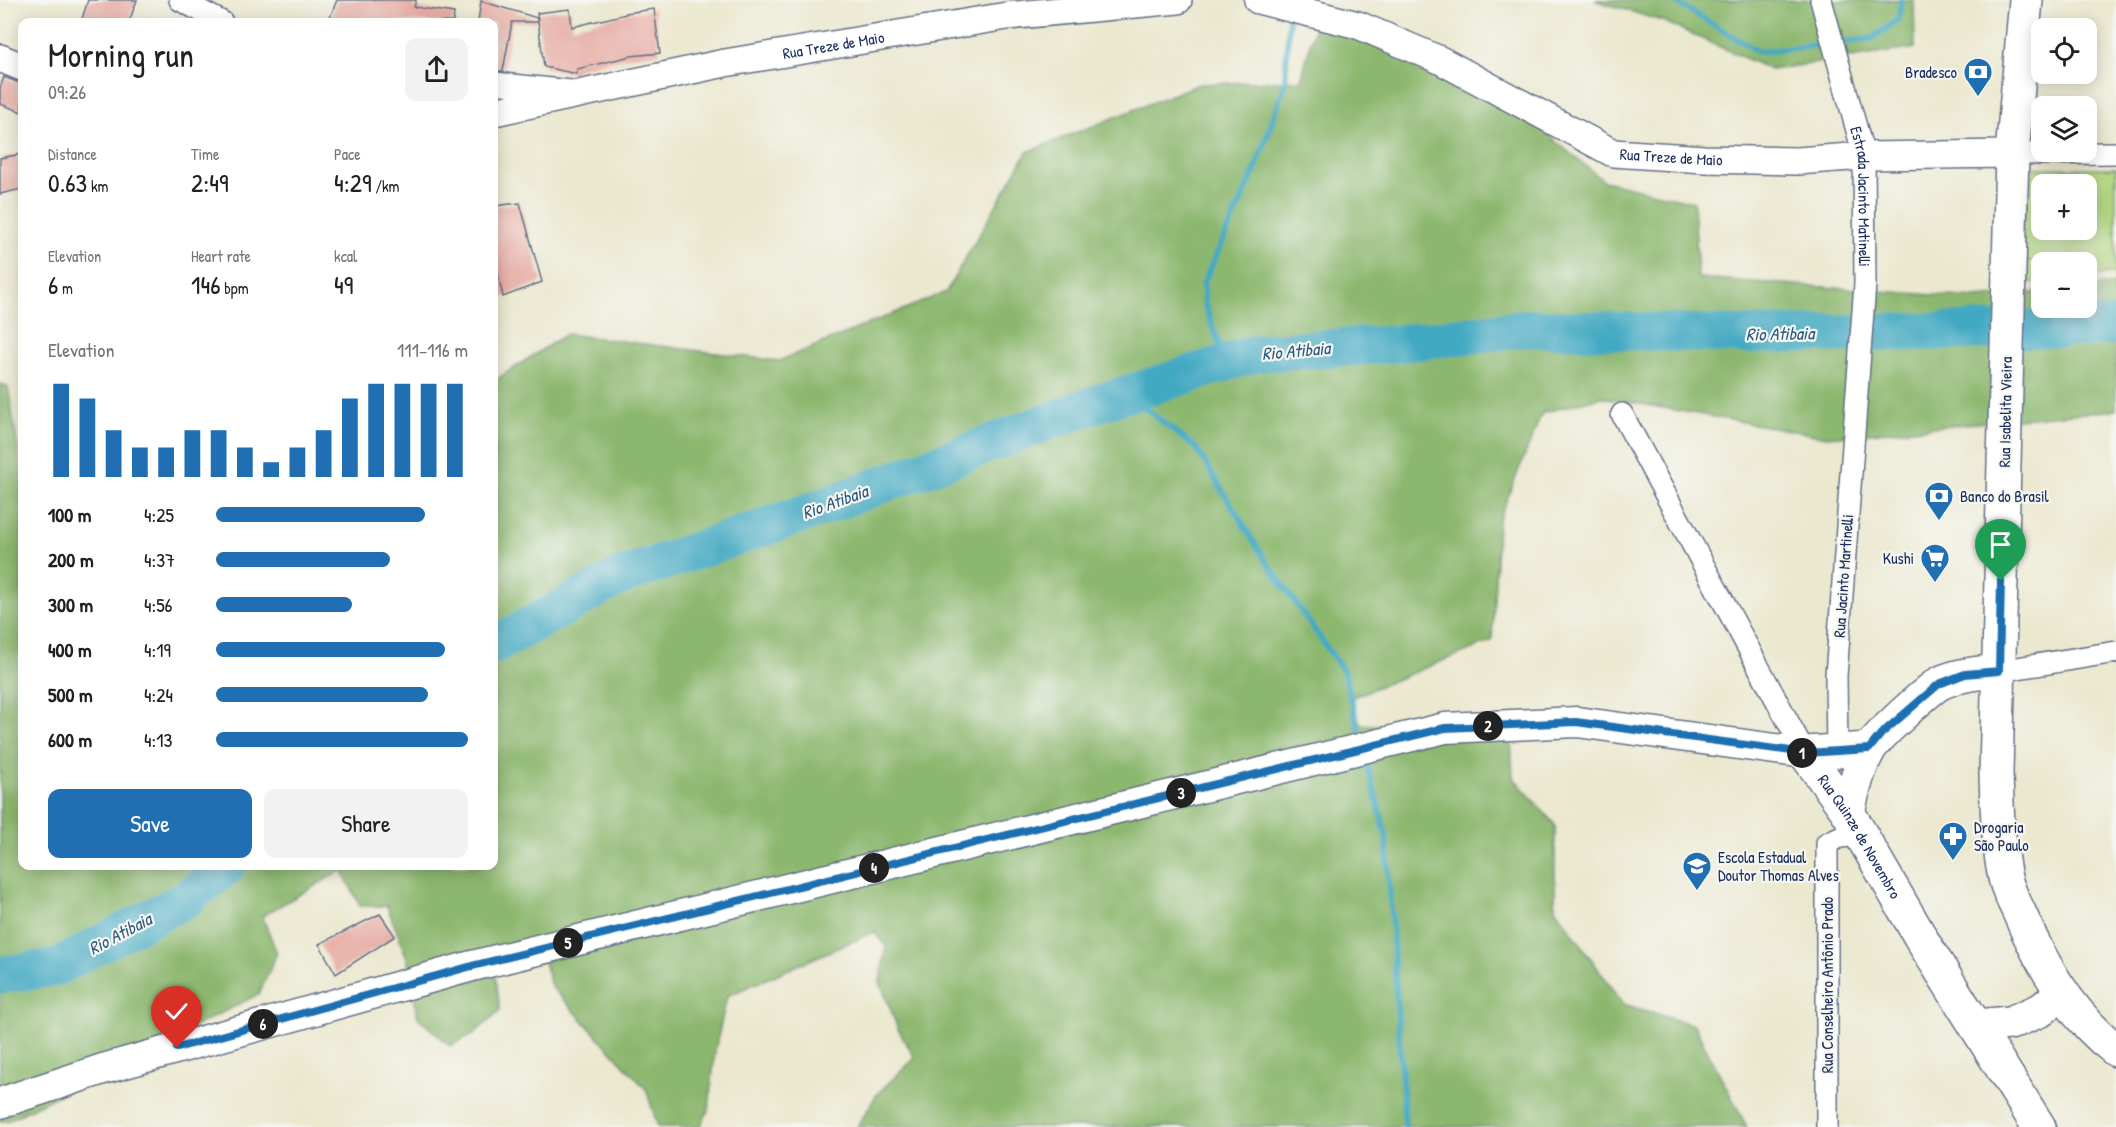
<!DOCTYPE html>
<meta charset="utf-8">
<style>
:root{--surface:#fff;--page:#f2f2f2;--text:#202124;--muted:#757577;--accent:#1f6fb2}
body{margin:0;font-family:"Patrick Hand",sans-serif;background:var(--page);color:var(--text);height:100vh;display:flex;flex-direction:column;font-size:22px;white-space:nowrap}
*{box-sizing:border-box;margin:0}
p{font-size:20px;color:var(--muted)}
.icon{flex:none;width:33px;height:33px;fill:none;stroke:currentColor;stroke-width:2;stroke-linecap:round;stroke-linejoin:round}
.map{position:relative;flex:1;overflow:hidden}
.side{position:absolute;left:18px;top:18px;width:480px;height:852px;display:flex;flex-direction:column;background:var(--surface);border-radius:12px;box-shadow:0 3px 15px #0003}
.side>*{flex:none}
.buttons{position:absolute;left:2031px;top:18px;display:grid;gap:12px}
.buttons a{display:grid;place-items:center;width:66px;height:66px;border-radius:12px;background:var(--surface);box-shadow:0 3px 15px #0003;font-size:30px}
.pin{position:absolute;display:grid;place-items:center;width:51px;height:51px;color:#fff;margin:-62px -26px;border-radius:50% 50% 50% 0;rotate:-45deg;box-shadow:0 0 6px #0007}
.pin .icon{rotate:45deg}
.km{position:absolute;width:30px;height:30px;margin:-15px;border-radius:50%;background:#222;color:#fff;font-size:16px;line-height:30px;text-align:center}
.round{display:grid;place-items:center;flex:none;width:63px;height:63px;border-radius:12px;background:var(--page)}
.summary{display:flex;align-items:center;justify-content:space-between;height:102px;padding:0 30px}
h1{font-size:33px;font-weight:600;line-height:45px}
.figures{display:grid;grid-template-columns:repeat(3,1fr);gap:9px;height:102px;padding:6px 30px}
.figures div{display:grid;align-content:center}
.figures b{font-size:26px;font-weight:600}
.figures small{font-size:16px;font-weight:400}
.figures p{font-size:16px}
.chart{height:168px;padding:12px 30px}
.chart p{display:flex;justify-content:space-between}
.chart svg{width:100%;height:108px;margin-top:6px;stroke:var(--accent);stroke-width:6}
.cta{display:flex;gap:12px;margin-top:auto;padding:12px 30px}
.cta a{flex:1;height:69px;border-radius:12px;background:var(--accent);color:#fff;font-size:24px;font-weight:600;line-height:69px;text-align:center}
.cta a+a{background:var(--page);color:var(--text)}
ul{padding:0 30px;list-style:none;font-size:20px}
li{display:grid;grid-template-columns:96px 72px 1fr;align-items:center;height:45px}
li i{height:15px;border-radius:8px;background:var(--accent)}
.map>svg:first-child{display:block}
.green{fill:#b1d67f;stroke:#66826e;stroke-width:1.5;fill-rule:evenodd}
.forest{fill:#8cb76e;stroke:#547366;stroke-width:1.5}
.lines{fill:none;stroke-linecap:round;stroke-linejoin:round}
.stream{stroke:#42a9c2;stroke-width:6}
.river{stroke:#42a9c2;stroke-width:38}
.building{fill:#e7ada5}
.minor-casing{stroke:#647086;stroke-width:24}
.tertiary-casing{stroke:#647086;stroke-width:30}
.secondary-casing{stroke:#647086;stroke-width:33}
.primary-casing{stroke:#647086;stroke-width:36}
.minor{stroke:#fff;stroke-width:21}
.tertiary{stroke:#fff;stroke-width:27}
.secondary{stroke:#fff;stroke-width:30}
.primary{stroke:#fff;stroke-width:33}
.route-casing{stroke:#fff;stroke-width:12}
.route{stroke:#1f6fb2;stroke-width:8}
.labels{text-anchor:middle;stroke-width:4.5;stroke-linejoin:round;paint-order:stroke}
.street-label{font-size:16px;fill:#1b2f5e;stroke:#f6f6f2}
.poi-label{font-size:16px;fill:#1b2f5e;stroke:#f6f6f2;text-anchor:start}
.water-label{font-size:18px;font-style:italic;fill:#295a81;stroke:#f6f6f2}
</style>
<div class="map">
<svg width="2116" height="1127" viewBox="0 0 2116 1127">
<rect width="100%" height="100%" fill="#f6f6f2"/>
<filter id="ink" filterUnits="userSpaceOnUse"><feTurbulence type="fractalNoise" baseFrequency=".0167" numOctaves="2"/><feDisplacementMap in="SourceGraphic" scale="12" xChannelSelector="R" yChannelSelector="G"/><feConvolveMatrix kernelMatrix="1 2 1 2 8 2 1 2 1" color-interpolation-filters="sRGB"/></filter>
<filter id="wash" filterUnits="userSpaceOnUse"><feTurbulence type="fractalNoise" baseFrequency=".008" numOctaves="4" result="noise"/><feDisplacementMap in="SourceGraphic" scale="24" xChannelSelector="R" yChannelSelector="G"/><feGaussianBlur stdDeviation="1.35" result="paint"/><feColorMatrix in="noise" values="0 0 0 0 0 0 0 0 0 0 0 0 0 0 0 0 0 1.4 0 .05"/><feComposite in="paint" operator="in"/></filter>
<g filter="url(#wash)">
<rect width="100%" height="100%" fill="#ebe8cf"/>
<!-- green -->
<path class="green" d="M2022,168H2116V273L2087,277L2086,262H2042L2041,281L2020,283ZM2042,184H2086V230H2042Z"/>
<!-- forest -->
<g class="forest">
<path d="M1594,0H1914L1915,48L1771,70L1665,22Z"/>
<path d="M1315,26L1431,65L1540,128L1604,181L1694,202L1698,278L1976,298L2041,292L2042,308H2086L2087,287L2116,284V410L1827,437L1601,397L1542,413L1498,521L1492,641L1348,699L1361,724L1511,739L1513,777L1555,825V908L1623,1004L1694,1025L1747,1127H857L877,1094L915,1058L898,1029L880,982L886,946L874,932L727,996L715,1051L709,1109L700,1127H658L646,1089L551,986L543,959L495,973L500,1010L475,1033L450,1046L418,1017L407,958L387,906H360L342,870L262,916L277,953L259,994L9,1120L0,1122V384L8,386L22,473V866H494V381L566,334L779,361L946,292L1027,152L1199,84L1301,80Z"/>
</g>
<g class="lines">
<!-- stream -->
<g class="stream">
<path d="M1672,0L1759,52L1871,39L1898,20L1901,0"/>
<path d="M1226,363L1205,305L1203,284L1256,168L1285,84L1289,16"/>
<path d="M1127,394L1196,448L1266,561L1344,672L1359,730"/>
<path d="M1368,767L1386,835L1405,1127"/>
</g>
<!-- river -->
<g class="river">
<path d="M494,645L619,577L812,511L1095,404L1257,353L1394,344L1528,328L1747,335L2059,329L2116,326"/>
<path d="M0,975L57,967L186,899L227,866"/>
</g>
</g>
<g id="blocks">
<!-- building -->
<g class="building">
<path d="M88,0H137L129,22H81Z"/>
<path d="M337,0H416L414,7L454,13L453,22H328Z"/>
<path d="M481,1L537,18V22H512L503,71H494V22H478Z"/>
<path d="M570,9L572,27L626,14V13L654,9L660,53L631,56L577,69V74L544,67L537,13Z"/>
<path d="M4,77L22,84V112L0,104V88Z"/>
<path d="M22,154V189L0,194V158Z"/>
<path d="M520,203L542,282L503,297L494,255V206Z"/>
<path d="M380,914L395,936L336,974L319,944Z"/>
</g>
</g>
</g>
<g filter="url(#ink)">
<use href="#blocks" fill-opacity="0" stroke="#647086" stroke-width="1.5"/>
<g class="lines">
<!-- minor casing -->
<g class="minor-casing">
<g id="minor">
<path d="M180,0L222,22"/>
<path id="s1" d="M1821,0L1864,156L1865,284L1836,676L1837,752"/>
<path d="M494,83L571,91"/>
<path d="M2012,154L2116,153"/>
<path d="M1622,414L1805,753"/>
<path d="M1999,671L2116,652"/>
<path d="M1827,1127V843L1840,837L1861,835"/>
</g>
</g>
<!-- tertiary casing -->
<g class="tertiary-casing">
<g id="tertiary">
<path id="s2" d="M1258,0L1358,25L1440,60L1613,153L1704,159L1797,161L1864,156L2012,154"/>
<path d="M0,58L22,67"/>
<path id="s3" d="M494,112L725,63L1007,16L1178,0"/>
</g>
</g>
<!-- secondary casing -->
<g class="secondary-casing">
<path id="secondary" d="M0,1103L103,1069L472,966L1445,728L1577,722L1805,753"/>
</g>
<!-- primary casing -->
<g class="primary-casing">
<g id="primary">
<path d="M2026,0L2012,154L1996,773C1997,808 1998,844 2005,878C2008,890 2014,902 2019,912C2041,964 2071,1016 2116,1050"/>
<path id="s4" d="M1805,753L1848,812L1925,945L2039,1127"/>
<path d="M1805,753L1869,749"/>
<path d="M1848,812C1853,791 1858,769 1869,750C1876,737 1927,691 1940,683C1959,674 1979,673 1999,671"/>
<path d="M1976,1026L2010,1023L2041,1010L2062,993"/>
</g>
</g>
<!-- minor -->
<use href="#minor" class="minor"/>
<!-- tertiary -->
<use href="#tertiary" class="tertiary"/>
<!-- secondary -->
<use href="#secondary" class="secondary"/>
<!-- primary -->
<use href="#primary" class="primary"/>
</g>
</g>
<g class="lines" filter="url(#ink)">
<!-- route casing -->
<g class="route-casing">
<path id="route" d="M177,1048L472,966L1445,728L1576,722L1806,753L1869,749L1881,734L1939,684L1965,674L1999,671L2001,581"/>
</g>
<!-- route -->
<use href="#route" class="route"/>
</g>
<!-- icons -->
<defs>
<g id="bank-pin" transform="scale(1.5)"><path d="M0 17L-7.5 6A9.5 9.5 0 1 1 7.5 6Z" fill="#1f6fb2" stroke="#f6f6f2"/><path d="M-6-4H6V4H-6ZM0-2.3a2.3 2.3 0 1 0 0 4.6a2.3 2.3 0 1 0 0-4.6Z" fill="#fff"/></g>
<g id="supermarket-pin" transform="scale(1.5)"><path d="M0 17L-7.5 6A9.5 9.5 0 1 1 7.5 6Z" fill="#1f6fb2" stroke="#f6f6f2"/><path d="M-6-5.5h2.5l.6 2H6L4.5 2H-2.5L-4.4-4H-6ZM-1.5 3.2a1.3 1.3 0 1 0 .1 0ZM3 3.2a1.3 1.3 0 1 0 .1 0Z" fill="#fff"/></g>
<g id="pharmacy-pin" transform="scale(1.5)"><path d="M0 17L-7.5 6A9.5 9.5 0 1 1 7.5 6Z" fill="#1f6fb2" stroke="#f6f6f2"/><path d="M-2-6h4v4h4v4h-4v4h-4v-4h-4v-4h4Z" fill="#fff"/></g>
<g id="school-pin" transform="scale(1.5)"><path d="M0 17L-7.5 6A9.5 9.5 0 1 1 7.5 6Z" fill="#1f6fb2" stroke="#f6f6f2"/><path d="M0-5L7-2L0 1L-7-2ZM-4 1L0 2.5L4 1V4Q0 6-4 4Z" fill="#fff"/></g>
</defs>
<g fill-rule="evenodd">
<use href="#bank-pin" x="1978" y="72"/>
<use href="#bank-pin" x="1939" y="496"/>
<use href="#supermarket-pin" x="1935" y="558"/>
<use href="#pharmacy-pin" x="1953" y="836"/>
<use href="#school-pin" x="1697" y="866"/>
</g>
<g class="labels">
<!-- street labels -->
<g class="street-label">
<text dy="6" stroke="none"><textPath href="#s3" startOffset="346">Rua Treze de Maio</textPath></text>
<text dy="6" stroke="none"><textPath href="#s2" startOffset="447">Rua Treze de Maio</textPath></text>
<text dy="6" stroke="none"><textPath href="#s1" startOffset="202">Estrada Jacinto Matinelli</textPath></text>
<text transform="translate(2005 412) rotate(-89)" y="6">Rua Isabelita Vieira</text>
<text transform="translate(1843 576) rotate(-86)" y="6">Rua Jacinto Martinelli</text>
<text dy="6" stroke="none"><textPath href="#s4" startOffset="100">Rua Quinze de Novembro</textPath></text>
<text transform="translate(1827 985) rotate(-90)" y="6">Rua Conselheiro Antônio Prado</text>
</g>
<!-- poi labels -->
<g class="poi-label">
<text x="1957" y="78" text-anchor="end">Bradesco</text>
<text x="1960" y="502">Banco do Brasil</text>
<text x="1914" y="564" text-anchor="end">Kushi</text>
<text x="1974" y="833">Drogaria<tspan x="1974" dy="18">São Paulo</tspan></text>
<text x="1718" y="863">Escola Estadual<tspan x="1718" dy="18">Doutor Thomas Alves</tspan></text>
</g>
<!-- water labels -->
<g class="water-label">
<text transform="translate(1780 334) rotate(-1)" y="6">Rio Atibaia</text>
<text transform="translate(1296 351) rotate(-5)" y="6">Rio Atibaia</text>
<text transform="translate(835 502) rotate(-20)" y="6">Rio Atibaia</text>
<text transform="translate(120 934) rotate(-28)" y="6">Rio Atibaia</text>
</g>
</g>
</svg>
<div class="buttons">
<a><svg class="icon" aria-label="locate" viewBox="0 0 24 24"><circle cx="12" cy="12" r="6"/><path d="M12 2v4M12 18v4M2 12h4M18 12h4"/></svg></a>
<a><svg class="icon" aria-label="layers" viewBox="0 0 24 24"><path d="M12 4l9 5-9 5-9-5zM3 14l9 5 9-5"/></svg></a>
<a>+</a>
<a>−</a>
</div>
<div class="pin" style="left:2001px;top:581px;background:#1e9e55"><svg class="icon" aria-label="arrive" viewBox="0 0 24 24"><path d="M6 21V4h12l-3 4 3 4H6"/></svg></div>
<div class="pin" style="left:177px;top:1048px;background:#d93025"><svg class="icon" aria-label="check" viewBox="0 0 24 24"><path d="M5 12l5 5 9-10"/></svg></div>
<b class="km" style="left:1802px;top:753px">1</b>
<b class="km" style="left:1488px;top:726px">2</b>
<b class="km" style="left:1181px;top:793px">3</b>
<b class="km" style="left:874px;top:868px">4</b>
<b class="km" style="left:568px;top:943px">5</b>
<b class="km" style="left:263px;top:1024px">6</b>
<section class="side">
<div class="summary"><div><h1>Morning run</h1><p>09:26</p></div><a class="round"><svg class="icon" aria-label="share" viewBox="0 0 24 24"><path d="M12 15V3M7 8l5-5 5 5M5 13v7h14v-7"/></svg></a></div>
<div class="figures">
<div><p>Distance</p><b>0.63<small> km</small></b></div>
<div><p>Time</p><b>2:49</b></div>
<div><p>Pace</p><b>4:29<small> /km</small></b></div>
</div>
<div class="figures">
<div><p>Elevation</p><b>6<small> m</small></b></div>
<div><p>Heart rate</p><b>146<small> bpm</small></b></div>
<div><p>kcal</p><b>49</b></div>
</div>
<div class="chart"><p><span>Elevation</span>111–116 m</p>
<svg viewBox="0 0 160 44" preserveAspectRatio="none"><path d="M5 44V6M15 44V12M25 44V25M35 44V32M45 44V32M55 44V25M65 44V25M75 44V32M85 44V38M95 44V32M105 44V25M115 44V12M125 44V6M135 44V6M145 44V6M155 44V6"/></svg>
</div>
<ul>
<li><b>100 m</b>4:25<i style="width:83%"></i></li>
<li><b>200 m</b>4:37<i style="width:69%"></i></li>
<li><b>300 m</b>4:56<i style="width:54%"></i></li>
<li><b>400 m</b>4:19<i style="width:91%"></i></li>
<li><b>500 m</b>4:24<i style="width:84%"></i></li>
<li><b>600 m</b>4:13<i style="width:100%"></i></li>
</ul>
<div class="cta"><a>Save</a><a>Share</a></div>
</section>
</div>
